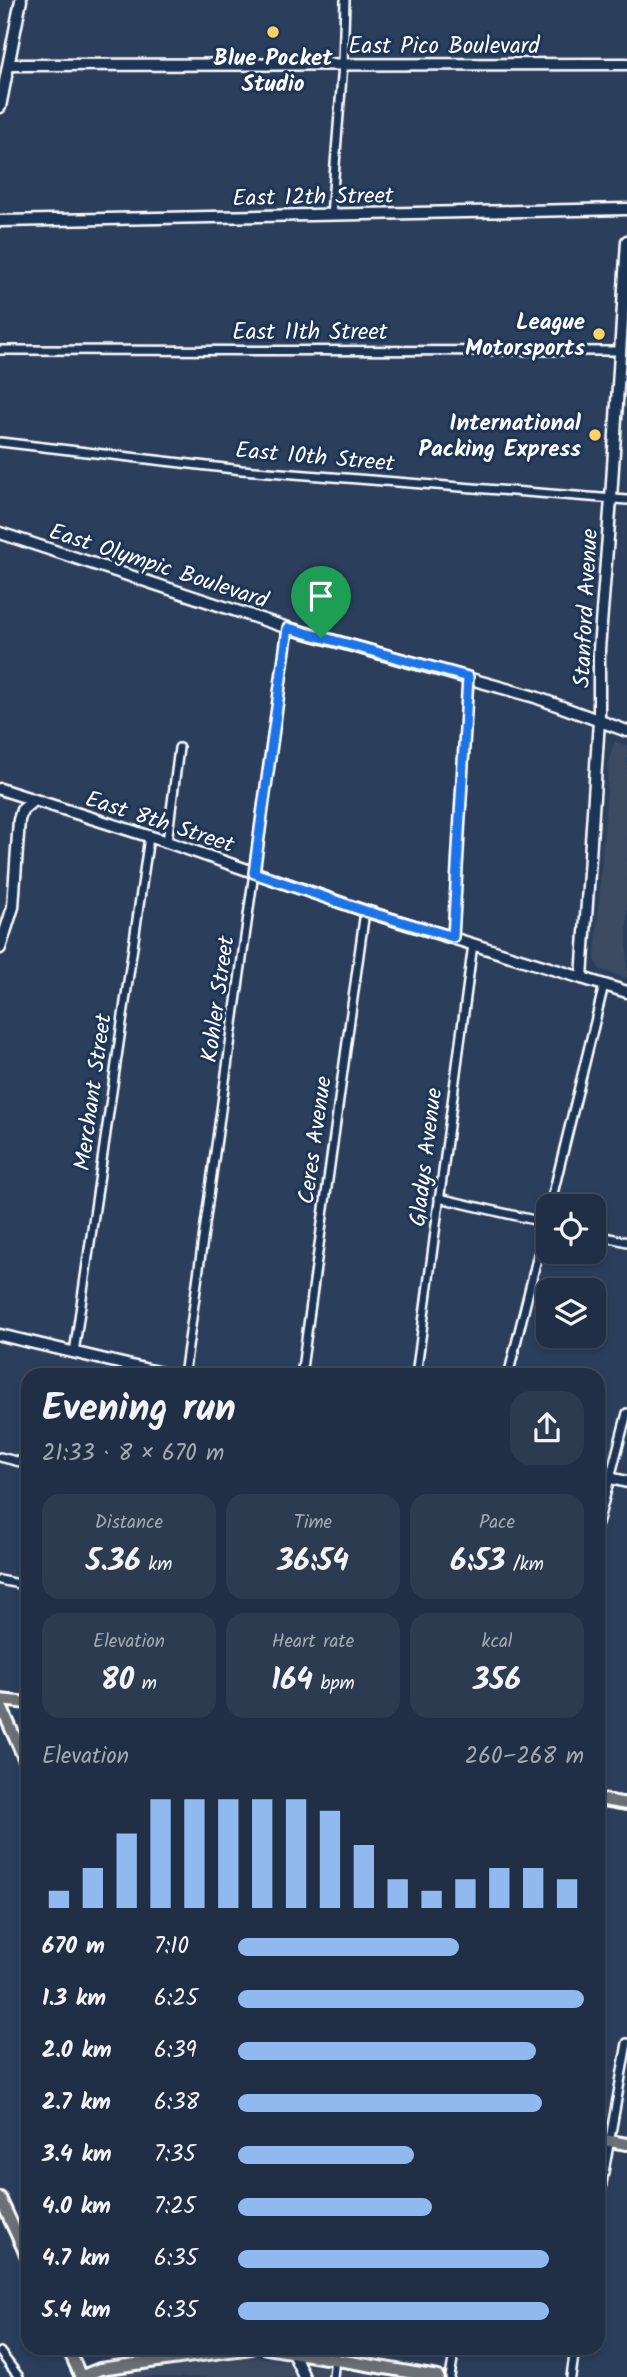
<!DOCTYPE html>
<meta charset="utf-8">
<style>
:root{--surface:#202f45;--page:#2d3b50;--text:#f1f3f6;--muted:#a2a9b3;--line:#3d4a5e;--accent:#90b9f0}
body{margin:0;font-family:Kalam,sans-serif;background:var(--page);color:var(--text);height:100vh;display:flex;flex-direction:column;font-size:26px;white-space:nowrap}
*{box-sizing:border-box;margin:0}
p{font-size:23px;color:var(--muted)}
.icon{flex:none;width:38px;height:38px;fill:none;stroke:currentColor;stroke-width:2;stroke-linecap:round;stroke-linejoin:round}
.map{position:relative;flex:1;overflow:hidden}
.sheet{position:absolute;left:21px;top:1368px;width:584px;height:987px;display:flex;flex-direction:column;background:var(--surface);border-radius:21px;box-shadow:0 4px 10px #0003,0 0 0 2px var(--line)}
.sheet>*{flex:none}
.controls{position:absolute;left:536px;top:1194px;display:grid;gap:14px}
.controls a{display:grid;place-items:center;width:70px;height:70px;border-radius:14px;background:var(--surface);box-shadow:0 4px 10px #0003,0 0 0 2px var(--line);font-size:35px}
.pin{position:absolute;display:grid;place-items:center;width:60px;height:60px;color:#fff;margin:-72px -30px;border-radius:50% 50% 50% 0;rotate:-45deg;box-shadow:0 0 7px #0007}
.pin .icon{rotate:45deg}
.round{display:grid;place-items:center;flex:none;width:74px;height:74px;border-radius:21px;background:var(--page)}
.head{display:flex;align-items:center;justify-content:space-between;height:119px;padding:0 21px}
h1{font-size:38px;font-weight:700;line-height:52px}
.stats{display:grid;grid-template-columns:repeat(3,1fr);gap:10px;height:119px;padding:7px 21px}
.stats div{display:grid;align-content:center;border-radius:18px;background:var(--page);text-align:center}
.stats b{font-size:30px;font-weight:700}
.stats small{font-size:19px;font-weight:400}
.stats p{font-size:19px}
.chart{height:196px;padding:14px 21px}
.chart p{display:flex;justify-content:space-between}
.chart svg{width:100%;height:126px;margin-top:7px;stroke:var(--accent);stroke-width:6}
ul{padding:0 21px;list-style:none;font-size:23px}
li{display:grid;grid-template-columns:112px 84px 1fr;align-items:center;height:52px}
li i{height:18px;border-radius:9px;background:var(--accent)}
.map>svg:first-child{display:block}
.built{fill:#3c4b62}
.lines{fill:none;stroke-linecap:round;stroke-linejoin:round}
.street-casing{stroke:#fff;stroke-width:12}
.secondary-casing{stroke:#fff;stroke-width:15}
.primary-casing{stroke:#fff;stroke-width:16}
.street{stroke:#1d3557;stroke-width:7}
.secondary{stroke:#1d3557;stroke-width:10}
.primary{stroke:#6a7074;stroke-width:10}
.route-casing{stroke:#fff;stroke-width:14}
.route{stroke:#1a73e8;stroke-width:9}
.poi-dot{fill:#ffd166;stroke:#1d3557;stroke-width:2.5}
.labels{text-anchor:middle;stroke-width:6;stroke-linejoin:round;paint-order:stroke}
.street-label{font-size:23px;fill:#fff;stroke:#1d3557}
.poi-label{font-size:23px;font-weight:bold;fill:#fff;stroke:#1d3557;text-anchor:end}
</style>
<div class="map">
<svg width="627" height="2377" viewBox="0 0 627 2377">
<rect width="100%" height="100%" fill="#2b3f5c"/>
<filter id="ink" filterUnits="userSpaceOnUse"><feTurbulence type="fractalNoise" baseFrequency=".0143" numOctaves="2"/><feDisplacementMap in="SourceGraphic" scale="14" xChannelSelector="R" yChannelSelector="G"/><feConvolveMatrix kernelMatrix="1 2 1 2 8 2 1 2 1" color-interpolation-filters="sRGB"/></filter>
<g filter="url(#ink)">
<!-- built -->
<g class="built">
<path d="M615,741L627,746V978L600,969L595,960L609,759Z"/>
<path d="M248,2355L386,2377H97Z"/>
</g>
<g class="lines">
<!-- street casing -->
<g class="street-casing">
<g id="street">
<path d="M331,215L343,64L345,0"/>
<path d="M0,350L620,351"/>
<path d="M0,442L242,470L627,500"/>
<path d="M167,842L179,748"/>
<path d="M453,937L468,677"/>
<path d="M439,1198L547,1223"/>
<path d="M550,1206L604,985"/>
<path d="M593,1234L627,1242"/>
<path d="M74,1353L149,837"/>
<path d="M184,1376L288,628"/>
<path d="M301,1376L365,911"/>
<path d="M416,1376L473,944"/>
<path d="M508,1376L548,1214"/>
<path d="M0,1457L28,1464"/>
<path d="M598,1524L627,1413"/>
<path d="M0,1580L28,1586"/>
<path d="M598,2206L627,2043"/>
<path d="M0,2352L19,2377"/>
<path d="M333,2377L336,2348"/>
<path d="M450,2377L455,2348"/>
<path d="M571,2377L575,2348"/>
</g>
</g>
<!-- secondary casing -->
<g class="secondary-casing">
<g id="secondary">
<path d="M9,65L627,64"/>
<path d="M0,107L21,0"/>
<path d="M0,221L627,209"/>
<path d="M0,533L288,628L535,697L627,731"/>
<path d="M0,789L167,842L365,911L627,992"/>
<path d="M0,948L13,907L19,820L22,810L34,800"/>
<path d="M582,978L599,721V649L611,499L627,241"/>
<path d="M0,1335L174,1376"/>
<path d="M598,1475L627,1482"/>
<path d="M291,2348L304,2377"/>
</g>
</g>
<!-- primary casing -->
<g class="primary-casing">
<g id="primary">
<path d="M0,1700L28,1703"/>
<path d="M0,1704L28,1767"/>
<path d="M598,1799L627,1804"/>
<path d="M598,2139L627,2144"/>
<path d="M0,2198L28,2259"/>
<path d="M68,2348L81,2377"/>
<path d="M267,2348L438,2377"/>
<path d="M80,2377L100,2369L251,2348"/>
</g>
</g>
<!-- street -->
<use href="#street" class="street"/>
<!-- secondary -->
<use href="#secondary" class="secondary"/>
<!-- primary -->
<use href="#primary" class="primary"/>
</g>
</g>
<g class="lines" filter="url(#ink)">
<!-- route casing -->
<g class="route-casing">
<path id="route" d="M288,628L468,677L453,937L365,911L254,873Z"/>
</g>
<!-- route -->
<use href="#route" class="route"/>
</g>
<!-- markers -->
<g class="poi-dot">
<circle cx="273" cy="32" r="7"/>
<circle cx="599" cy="334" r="7"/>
<circle cx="595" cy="435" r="7"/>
</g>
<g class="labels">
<!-- street labels -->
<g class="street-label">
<text x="444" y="53">East Pico Boulevard</text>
<text transform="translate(313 196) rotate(-1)" y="8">East 12th Street</text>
<text x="310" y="339">East 11th Street</text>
<text transform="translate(315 456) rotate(5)" y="8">East 10th Street</text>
<text transform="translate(159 565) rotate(18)" y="8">East Olympic Boulevard</text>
<text transform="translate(585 608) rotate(-87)" y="8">Stanford Avenue</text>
<text transform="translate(160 821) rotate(18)" y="8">East 8th Street</text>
<text transform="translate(217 999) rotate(-82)" y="8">Kohler Street</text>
<text transform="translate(92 1092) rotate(-82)" y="8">Merchant Street</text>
<text transform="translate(314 1140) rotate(-82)" y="8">Ceres Avenue</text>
<text transform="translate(425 1157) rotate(-83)" y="8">Gladys Avenue</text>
</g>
<!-- poi labels -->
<g class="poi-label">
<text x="273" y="65" text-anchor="middle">Blue Pocket<tspan x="273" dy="26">Studio</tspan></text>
<text x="585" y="329">League<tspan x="585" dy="26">Motorsports</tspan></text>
<text x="581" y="430">International<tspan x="581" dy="26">Packing Express</tspan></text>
</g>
</g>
</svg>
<div class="controls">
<a><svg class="icon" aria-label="locate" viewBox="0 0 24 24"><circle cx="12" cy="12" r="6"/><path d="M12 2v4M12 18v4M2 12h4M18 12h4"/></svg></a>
<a><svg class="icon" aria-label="layers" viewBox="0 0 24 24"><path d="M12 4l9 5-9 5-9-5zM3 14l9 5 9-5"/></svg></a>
</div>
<div class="pin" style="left:321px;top:638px;background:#1e9e55"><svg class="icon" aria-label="arrive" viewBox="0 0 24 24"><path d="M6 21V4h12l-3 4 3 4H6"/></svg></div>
<section class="sheet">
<div class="head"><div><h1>Evening run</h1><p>21:33 · 8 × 670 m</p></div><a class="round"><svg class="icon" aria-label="share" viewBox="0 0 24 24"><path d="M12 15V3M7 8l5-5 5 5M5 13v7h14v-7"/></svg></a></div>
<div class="stats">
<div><p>Distance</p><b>5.36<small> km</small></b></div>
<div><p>Time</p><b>36:54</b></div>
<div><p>Pace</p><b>6:53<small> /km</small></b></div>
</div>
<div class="stats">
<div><p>Elevation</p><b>80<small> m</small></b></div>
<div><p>Heart rate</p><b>164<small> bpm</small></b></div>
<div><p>kcal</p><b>356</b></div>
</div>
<div class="chart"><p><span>Elevation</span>260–268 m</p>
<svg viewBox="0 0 160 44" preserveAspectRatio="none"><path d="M5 44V38M15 44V30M25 44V18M35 44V6M45 44V6M55 44V6M65 44V6M75 44V6M85 44V10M95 44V22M105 44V34M115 44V38M125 44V34M135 44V30M145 44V30M155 44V34"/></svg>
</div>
<ul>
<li><b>670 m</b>7:10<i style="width:64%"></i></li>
<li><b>1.3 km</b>6:25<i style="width:100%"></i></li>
<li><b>2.0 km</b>6:39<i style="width:86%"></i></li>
<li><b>2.7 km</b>6:38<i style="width:88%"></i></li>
<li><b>3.4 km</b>7:35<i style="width:51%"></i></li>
<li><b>4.0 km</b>7:25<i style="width:56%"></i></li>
<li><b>4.7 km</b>6:35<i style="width:90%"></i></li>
<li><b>5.4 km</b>6:35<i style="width:90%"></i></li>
</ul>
</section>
</div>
